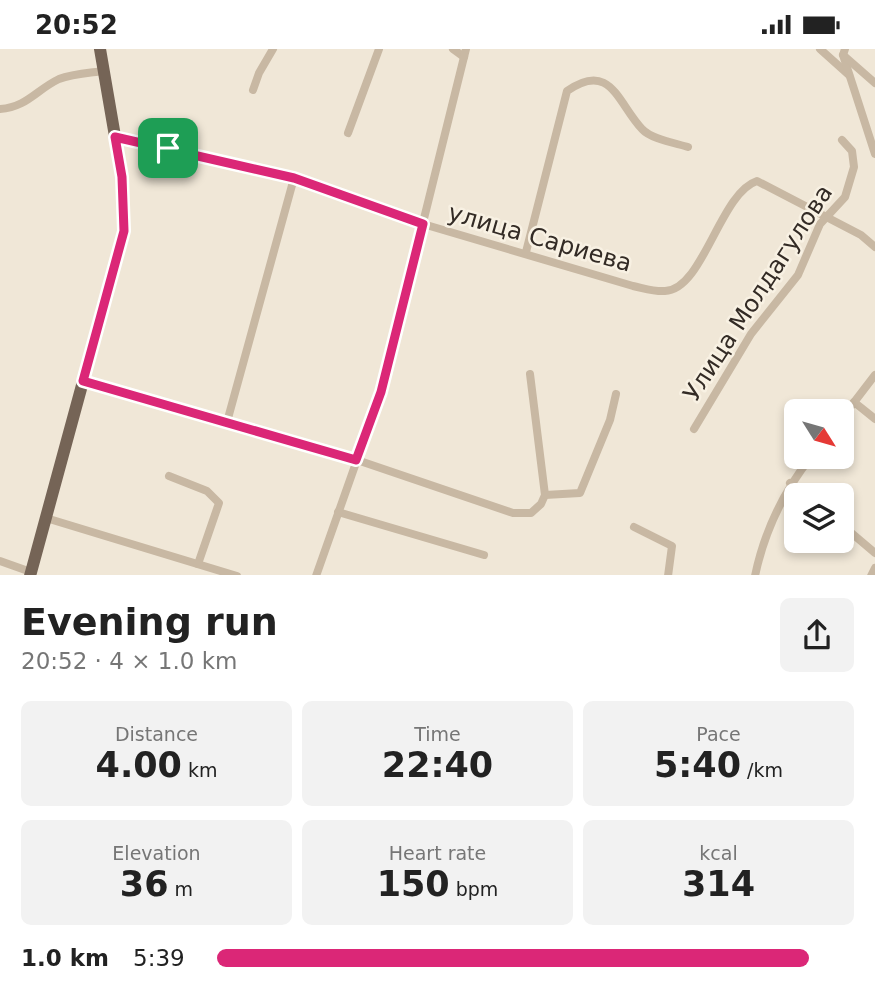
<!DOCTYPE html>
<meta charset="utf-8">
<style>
:root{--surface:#fff;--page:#f2f2f2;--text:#222;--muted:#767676;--accent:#db2777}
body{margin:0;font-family:"DejaVu Sans",sans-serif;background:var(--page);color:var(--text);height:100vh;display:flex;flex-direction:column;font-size:26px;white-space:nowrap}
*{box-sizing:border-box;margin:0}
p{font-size:23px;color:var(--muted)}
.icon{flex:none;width:38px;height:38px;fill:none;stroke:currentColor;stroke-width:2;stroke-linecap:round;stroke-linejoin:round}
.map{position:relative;height:526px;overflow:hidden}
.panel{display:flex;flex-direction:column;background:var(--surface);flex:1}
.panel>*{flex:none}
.needle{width:46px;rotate:127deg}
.buttons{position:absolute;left:784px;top:350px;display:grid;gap:14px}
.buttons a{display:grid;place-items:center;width:70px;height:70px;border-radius:10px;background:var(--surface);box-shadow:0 4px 10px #0003;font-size:35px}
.pin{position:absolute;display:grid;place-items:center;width:60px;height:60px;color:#fff;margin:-30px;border-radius:14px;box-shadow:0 4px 10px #0006}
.round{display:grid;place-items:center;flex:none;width:74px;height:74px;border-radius:10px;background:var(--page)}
.headline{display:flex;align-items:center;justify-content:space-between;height:119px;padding:0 21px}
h1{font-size:38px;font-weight:700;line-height:52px}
.figures{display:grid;grid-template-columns:repeat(3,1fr);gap:10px;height:119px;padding:7px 21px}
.figures div{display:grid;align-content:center;border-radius:10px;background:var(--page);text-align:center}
.figures b{font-size:35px;font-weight:700}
.figures small{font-size:19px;font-weight:400}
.figures p{font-size:19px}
ul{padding:0 21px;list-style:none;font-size:23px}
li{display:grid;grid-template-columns:112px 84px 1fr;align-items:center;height:52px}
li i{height:18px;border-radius:9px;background:var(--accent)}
.status{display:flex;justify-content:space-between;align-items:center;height:49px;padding:0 35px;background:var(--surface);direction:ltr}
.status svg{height:19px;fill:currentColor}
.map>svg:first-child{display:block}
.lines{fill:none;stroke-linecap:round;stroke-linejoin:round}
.minor{stroke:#c8b8a3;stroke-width:8}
.primary{stroke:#756456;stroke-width:12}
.route-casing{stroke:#fff;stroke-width:14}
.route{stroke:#db2777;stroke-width:9}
.labels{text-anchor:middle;stroke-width:5;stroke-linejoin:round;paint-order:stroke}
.street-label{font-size:24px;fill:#332b25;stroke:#f8f1e3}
</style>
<div class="status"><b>20:52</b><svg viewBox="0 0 49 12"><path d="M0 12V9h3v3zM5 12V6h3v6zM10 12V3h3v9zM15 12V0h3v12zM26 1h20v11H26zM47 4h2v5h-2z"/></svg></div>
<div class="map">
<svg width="875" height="527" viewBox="0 0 875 527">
<rect width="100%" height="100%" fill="#f0e7d7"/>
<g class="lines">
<!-- minor -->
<g class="minor">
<path d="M453,0L464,8"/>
<path d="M820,0L849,26"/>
<path d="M845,0L843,6L875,105"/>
<path d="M843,6L875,34"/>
<path d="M253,41L259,24L273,0"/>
<path d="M0,60C27,58 36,41 59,30C72,25 89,24 103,22"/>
<path d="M348,84L379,0"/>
<path d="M115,88L294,129L423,175L633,237C643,239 655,243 665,242C703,241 720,144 757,132L861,186L875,198"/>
<path d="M526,203L567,42C611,11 618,55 642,80C651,90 675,94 688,98"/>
<path d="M83,332L357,411L513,464H531L541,455L545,446L530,325"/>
<path d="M854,353L875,370"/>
<path d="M842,369L875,326"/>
<path d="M227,373L294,129"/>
<path d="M694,380L751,285L798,226L820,175L845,148L854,118L852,102L842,91"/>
<path d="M169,427L207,442L219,454L198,515"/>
<path d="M790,434L806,446"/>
<path d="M545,446L580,444L610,371L616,345"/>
<path d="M338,463L484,506"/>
<path d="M46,469L237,527"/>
<path d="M842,476L875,504"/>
<path d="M634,478L672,497L668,527"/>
<path d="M0,512L31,523"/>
<path d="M316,527L381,343L466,0"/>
<path d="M755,527C764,484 784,442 811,408"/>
<path d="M871,527L875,519"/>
</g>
<!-- primary -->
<path class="primary" d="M30,527L124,182L122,128L100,0"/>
</g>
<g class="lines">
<!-- route casing -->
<g class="route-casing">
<path id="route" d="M115,88L294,129L423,175L381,343L356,411L83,332L124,182L122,128Z"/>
</g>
<!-- route -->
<use href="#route" class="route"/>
</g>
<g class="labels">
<!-- street labels -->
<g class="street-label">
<text transform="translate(540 189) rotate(16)" y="8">улица Сариева</text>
<text transform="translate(758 244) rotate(-57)" y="8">Улица Молдагулова</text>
</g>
</g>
</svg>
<div class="buttons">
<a><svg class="needle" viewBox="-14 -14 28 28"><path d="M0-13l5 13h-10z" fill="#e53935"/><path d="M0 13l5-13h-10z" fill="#767676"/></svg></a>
<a><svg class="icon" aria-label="layers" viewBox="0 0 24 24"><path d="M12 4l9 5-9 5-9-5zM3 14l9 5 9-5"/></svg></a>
</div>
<div class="pin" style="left:168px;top:99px;background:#1e9e55"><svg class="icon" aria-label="arrive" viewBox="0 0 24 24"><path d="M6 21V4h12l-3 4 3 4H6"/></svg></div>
</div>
<section class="panel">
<div class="headline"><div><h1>Evening run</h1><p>20:52 · 4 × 1.0 km</p></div><a class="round"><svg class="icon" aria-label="share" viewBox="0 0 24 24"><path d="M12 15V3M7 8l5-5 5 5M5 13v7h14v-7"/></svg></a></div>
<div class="figures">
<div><p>Distance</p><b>4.00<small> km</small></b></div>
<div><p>Time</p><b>22:40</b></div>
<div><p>Pace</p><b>5:40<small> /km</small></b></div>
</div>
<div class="figures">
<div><p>Elevation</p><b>36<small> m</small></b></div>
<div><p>Heart rate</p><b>150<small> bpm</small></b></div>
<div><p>kcal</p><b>314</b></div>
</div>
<ul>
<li><b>1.0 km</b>5:39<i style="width:93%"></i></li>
</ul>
</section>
